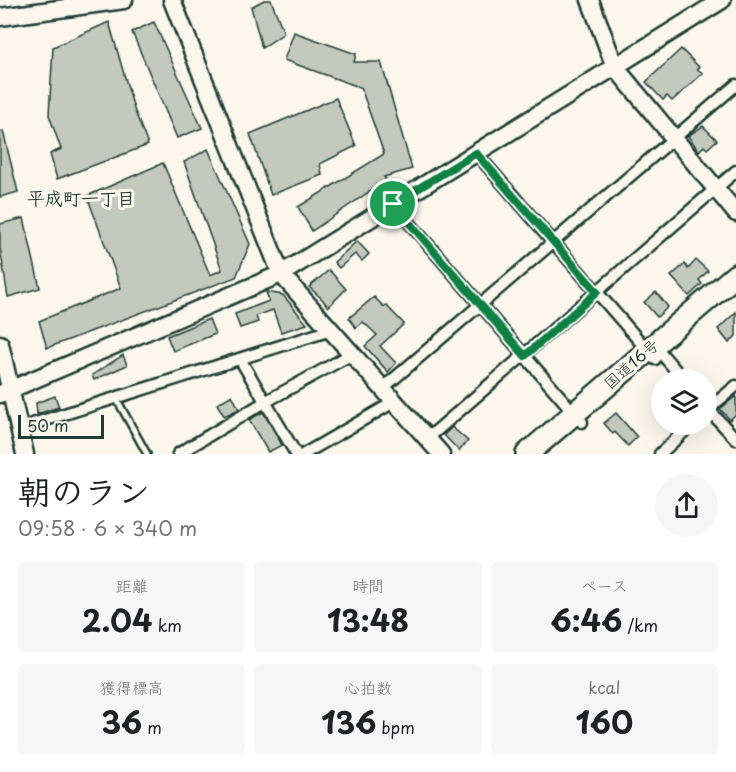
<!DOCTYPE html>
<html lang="ja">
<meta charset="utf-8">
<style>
:root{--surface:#fff;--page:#f6f6f6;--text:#202124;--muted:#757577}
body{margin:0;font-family:"Playpen Sans","Klee One",sans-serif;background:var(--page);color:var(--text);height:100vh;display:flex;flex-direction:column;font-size:22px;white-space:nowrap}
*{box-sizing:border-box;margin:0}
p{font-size:20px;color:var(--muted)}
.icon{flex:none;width:33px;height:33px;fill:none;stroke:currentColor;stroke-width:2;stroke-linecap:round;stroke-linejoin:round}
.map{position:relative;height:454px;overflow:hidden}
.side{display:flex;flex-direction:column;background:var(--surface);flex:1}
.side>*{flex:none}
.buttons{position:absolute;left:651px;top:369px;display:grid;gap:12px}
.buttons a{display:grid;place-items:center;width:66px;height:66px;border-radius:50%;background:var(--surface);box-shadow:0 6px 24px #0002;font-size:30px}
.scale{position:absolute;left:18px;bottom:15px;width:86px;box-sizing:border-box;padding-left:6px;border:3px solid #1f3d34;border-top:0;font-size:16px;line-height:21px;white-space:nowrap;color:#1f3d34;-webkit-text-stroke:4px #fbf7ec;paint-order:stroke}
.pin{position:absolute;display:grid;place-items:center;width:51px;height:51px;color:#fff;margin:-26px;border:3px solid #fff;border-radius:50%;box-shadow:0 2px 6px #0007}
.round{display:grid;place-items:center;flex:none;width:63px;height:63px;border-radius:32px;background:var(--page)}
.head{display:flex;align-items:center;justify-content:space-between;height:102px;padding:0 18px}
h1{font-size:33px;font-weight:700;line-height:45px}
.figures{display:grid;grid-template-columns:repeat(3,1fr);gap:9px;height:102px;padding:6px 18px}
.figures div{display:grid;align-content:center;border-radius:6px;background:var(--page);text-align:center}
.figures b{font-size:30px;font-weight:700}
.figures small{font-size:16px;font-weight:400}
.figures p{font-size:16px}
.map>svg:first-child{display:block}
.building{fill:#c4c9be;stroke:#1f3d34;stroke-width:1.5}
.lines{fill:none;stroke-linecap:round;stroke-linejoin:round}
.lane-casing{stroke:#1f3d34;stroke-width:10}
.street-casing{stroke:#1f3d34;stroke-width:15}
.secondary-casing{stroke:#1f3d34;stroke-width:21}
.highway-casing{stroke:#1f3d34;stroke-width:26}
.lane{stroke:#fbf7ec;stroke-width:5}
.street{stroke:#fbf7ec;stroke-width:10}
.secondary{stroke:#fbf7ec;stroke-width:16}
.highway{stroke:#fbf7ec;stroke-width:21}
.route-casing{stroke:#fff;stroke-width:12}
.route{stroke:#0b8043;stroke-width:8}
.labels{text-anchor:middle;stroke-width:6;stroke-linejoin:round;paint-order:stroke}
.street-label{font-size:16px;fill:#1f3d34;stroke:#fbf7ec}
.neighbourhood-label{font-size:18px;font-weight:bold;fill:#1f3d34;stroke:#fbf7ec}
</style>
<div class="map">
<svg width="736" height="454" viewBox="0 0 736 454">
<rect width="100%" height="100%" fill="#fbf7ec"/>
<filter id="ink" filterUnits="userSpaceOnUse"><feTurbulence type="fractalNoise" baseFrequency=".0167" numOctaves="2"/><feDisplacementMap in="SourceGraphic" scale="12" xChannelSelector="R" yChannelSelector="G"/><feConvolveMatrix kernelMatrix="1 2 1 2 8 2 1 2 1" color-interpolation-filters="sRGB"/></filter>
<g filter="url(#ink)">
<!-- building -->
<g class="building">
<path d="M264,0H271L284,33L262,48L251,7Z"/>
<path d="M109,22L134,109L148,145L57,179L50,154L61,149L49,115L53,47Z"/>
<path d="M154,22L202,128L177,138L132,32Z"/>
<path d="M294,32L356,54L354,62H381L412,169L384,177L386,180L312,231L298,207L384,154L361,88H362L284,60Z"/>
<path d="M681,49L699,67L697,69L703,73L672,101L667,96L663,100L646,82Z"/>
<path d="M336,98L356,146L320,164L322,175L271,195L250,134Z"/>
<path d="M703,126L717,140L707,149L704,146L699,151L688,136Z"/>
<path d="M3,131L18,192L0,197V132Z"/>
<path d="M208,149L250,244L236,277L47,348L39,321L121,288L87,196L163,163L210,275L222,270L184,162Z"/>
<path d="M24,218L40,288L8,297L0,248V224Z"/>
<path d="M357,241L369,254L362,261L355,254L339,268L334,262Z"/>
<path d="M696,260L708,271L699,280L702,284L689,296L671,276L685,264L688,269Z"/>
<path d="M329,270L346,289L328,307L322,299L309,287Z"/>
<path d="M266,292L283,295L307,324L281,332L273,310L256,316L258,322L240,328L235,314L269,301Z"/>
<path d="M656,292L668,307L657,317L644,302Z"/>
<path d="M374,297L384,307L386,305L404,324L380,346L396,363L388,372L365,346L377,335L363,322L356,328L349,318Z"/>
<path d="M736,312V336L729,343L718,329Z"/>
<path d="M209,319L215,334L173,351L167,336Z"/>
<path d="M123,355L127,365L94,380L92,375Z"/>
<path d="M232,395L239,409L224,416L217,404Z"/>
<path d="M55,396L59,407L37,414L36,403Z"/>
<path d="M736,396V414L730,420L720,409Z"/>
<path d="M263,412L282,445L268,452L249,420Z"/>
<path d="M616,413L637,437L628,446L615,432L613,434L604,423Z"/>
<path d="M452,427L468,441L459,451L444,435Z"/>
</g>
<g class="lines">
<!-- lane casing -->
<g class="lane-casing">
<path id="lane" d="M116,398L147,454"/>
</g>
<!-- street casing -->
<g class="street-casing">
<g id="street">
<path d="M476,153L655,359"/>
<path d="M393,204L582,422"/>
<path d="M661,353L684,380"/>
<path d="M240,359L296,454"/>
<path d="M382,389L736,85"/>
<path d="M706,407L736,439"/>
<path d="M706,411L736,386"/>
<path d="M20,428L331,330"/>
<path d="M427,439L736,171"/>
<path d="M178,454L265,402L352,354"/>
<path d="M304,454L394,402"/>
<path d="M660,454L692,424"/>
</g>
</g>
<!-- secondary casing -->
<g class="secondary-casing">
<g id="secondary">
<path d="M172,0L281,274L441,454"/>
<path d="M590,0L615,67L736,213"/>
<path d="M0,17L124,0"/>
<path d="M0,344L25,454"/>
<path d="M0,394L281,274L722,0"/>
</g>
</g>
<!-- highway casing -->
<g class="highway-casing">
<path id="highway" d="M527,454L736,275"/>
</g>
<!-- lane -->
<use href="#lane" class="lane"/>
<!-- street -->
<use href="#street" class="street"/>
<!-- secondary -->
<use href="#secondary" class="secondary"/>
<!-- highway -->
<use href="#highway" class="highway"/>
</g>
</g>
<g class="lines" filter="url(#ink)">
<!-- route casing -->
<g class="route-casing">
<path id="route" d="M476,153L597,292L525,356L393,204Z"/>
</g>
<!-- route -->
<use href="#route" class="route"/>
</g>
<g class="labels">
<!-- street labels -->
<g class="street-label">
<text transform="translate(631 364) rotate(-41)" y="6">国道16号</text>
</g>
<!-- neighbourhood labels -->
<g class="neighbourhood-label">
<text x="81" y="205">平成町一丁目</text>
</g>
</g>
</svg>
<div class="buttons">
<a><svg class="icon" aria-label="layers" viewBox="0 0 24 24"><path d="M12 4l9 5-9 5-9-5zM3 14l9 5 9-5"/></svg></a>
</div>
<div class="scale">50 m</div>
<div class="pin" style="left:393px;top:204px;background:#1e9e55"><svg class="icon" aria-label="arrive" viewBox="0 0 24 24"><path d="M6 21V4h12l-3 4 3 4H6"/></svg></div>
</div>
<section class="side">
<div class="head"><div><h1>朝のラン</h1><p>09:58 · 6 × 340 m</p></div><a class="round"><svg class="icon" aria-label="share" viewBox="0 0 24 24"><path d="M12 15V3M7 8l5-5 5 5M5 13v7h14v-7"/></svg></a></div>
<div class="figures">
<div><p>距離</p><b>2.04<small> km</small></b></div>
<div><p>時間</p><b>13:48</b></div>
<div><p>ペース</p><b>6:46<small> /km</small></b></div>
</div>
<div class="figures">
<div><p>獲得標高</p><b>36<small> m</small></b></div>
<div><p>心拍数</p><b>136<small> bpm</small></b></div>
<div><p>kcal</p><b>160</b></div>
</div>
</section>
